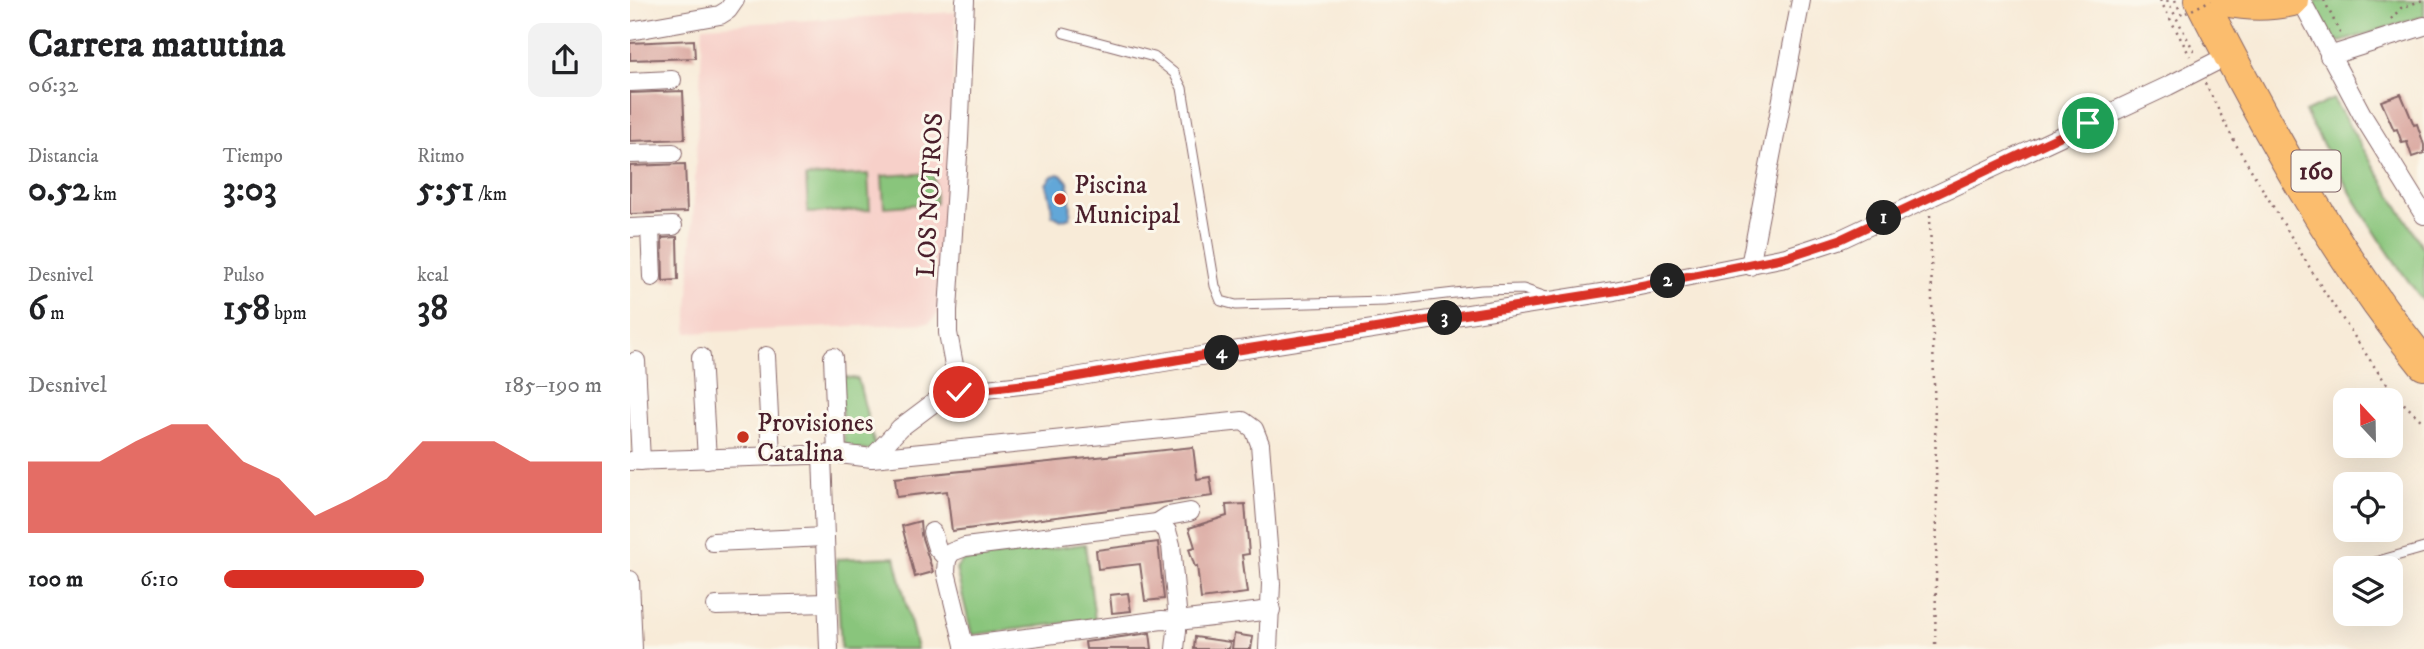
<!DOCTYPE html>
<html lang="es">
<meta charset="utf-8">
<style>
:root{--surface:#fff;--page:#f2f2f2;--text:#202124;--muted:#757577;--accent:#d93025}
body{margin:0;font-family:"IM FELL DW Pica",serif;background:var(--page);color:var(--text);height:100vh;display:flex;flex-direction:column;font-size:26px;white-space:nowrap}
*{box-sizing:border-box;margin:0}
p{font-size:23px;color:var(--muted)}
.icon{flex:none;width:38px;height:38px;fill:none;stroke:currentColor;stroke-width:2;stroke-linecap:round;stroke-linejoin:round}
.map{position:relative;flex:1;overflow:hidden}
.drawer{display:flex;flex-direction:column;background:var(--surface);width:630px}
.drawer>*{flex:none}
.needle{width:46px;rotate:338deg}
.tools{position:absolute;left:1703px;top:388px;display:grid;gap:14px}
.tools a{display:grid;place-items:center;width:70px;height:70px;border-radius:14px;background:var(--surface);box-shadow:0 7px 28px #0002;font-size:35px}
.pin{position:absolute;display:grid;place-items:center;width:60px;height:60px;color:#fff;margin:-30px;border:4px solid #fff;border-radius:50%;box-shadow:0 2px 7px #0007}
.km{position:absolute;width:35px;height:35px;margin:-18px;border-radius:50%;background:#222;color:#fff;font-size:19px;line-height:35px;text-align:center}
.round{display:grid;place-items:center;flex:none;width:74px;height:74px;border-radius:14px;background:var(--page)}
.headline{display:flex;align-items:center;justify-content:space-between;height:119px;padding:0 28px}
h1{font-size:38px;font-weight:700;line-height:52px}
.figures{display:grid;grid-template-columns:repeat(3,1fr);gap:10px;height:119px;padding:7px 28px}
.figures div{display:grid;align-content:center}
.figures b{font-size:35px;font-weight:700}
.figures small{font-size:19px;font-weight:400}
.figures p{font-size:19px}
.chart{height:196px;padding:14px 28px}
.chart p{display:flex;justify-content:space-between}
.chart svg{width:100%;height:126px;margin-top:7px;fill:var(--accent);opacity:.7}
ul{padding:0 28px;list-style:none;font-size:23px}
li{display:grid;grid-template-columns:112px 84px 1fr;align-items:center;height:52px}
li i{height:18px;border-radius:9px;background:var(--accent)}
main{display:flex;flex:1;min-height:0}
.map>svg:first-child{display:block}
.built{fill:#f7d0c9}
.green{fill:#89c57b;stroke:#6a7253;stroke-width:2}
.water{fill:#62a7d8;stroke:#566382;stroke-width:2}
.building{fill:#d9a59e}
.lines{fill:none;stroke-linecap:round;stroke-linejoin:round}
.service-casing{stroke:#876668;stroke-width:11}
.minor-casing{stroke:#876668;stroke-width:20}
.motorway-casing{stroke:#876668;stroke-width:34}
.path{stroke:#876668;stroke-width:2.5;stroke-dasharray:2 5;stroke-linecap:butt}
.service{stroke:#fff;stroke-width:9}
.minor{stroke:#fff;stroke-width:18}
.motorway{stroke:#fbbd6e;stroke-width:32}
.path-bridge{stroke:#876668;stroke-width:2.5;stroke-dasharray:2 5;stroke-linecap:butt}
.route-casing{stroke:#fff;stroke-width:14}
.route{stroke:#d93025;stroke-width:9}
.poi-dot{fill:#c8321e;stroke:#fbf7ec;stroke-width:2.5}
.labels{text-anchor:middle;stroke-width:6;stroke-linejoin:round;paint-order:stroke}
.shield{fill:#fbf7ec;stroke:#7f6065;stroke-width:2}
.shield-label{font-size:24px;font-weight:bold;fill:#4a1f2b}
.poi-label{font-size:26px;fill:#4a1f2b;stroke:#fbf7ec;text-anchor:start}
.street-label{font-size:26px;fill:#4a1f2b;stroke:#fbf7ec}
</style>
<main>
<section class="drawer">
<div class="headline"><div><h1>Carrera matutina</h1><p>06:32</p></div><a class="round"><svg class="icon" aria-label="share" viewBox="0 0 24 24"><path d="M12 15V3M7 8l5-5 5 5M5 13v7h14v-7"/></svg></a></div>
<div class="figures">
<div><p>Distancia</p><b>0.52<small> km</small></b></div>
<div><p>Tiempo</p><b>3:03</b></div>
<div><p>Ritmo</p><b>5:51<small> /km</small></b></div>
</div>
<div class="figures">
<div><p>Desnivel</p><b>6<small> m</small></b></div>
<div><p>Pulso</p><b>158<small> bpm</small></b></div>
<div><p>kcal</p><b>38</b></div>
</div>
<div class="chart"><p><span>Desnivel</span>185–190 m</p>
<svg viewBox="0 0 160 44" preserveAspectRatio="none"><path d="M0 44V19L10 19L20 19L30 12L40 6L50 6L60 19L70 25L80 38L90 32L100 25L110 12L120 12L130 12L140 19L150 19L160 19V44z"/></svg>
</div>
<ul>
<li><b>100 m</b>6:10<i style="width:53%"></i></li>
</ul>
</section>
<div class="map">
<svg width="1794" height="649" viewBox="0 0 1794 649">
<rect width="100%" height="100%" fill="#fbf7ec"/>
<filter id="ink" filterUnits="userSpaceOnUse"><feTurbulence type="fractalNoise" baseFrequency=".0143" numOctaves="2"/><feDisplacementMap in="SourceGraphic" scale="14" xChannelSelector="R" yChannelSelector="G"/><feConvolveMatrix kernelMatrix="1 2 1 2 8 2 1 2 1" color-interpolation-filters="sRGB"/></filter>
<filter id="wash" filterUnits="userSpaceOnUse"><feTurbulence type="fractalNoise" baseFrequency=".00686" numOctaves="4" result="noise"/><feDisplacementMap in="SourceGraphic" scale="28" xChannelSelector="R" yChannelSelector="G"/><feGaussianBlur stdDeviation="1.57" result="paint"/><feColorMatrix in="noise" values="0 0 0 0 0 0 0 0 0 0 0 0 0 0 0 0 0 1.4 0 .05"/><feComposite in="paint" operator="in"/></filter>
<g filter="url(#wash)">
<rect width="100%" height="100%" fill="#f8ebd8"/>
<!-- built -->
<path class="built" d="M326,12L311,311L299,323L57,333L73,26Z"/>
<!-- green -->
<g class="green">
<path d="M1687,0H1794V16L1711,42L1702,39L1683,7Z"/>
<path d="M1703,99L1794,249V302C1748,242 1711,178 1675,112Z"/>
<path d="M304,173L306,203L254,207L252,176Z"/>
<path d="M238,174L240,210L178,213L176,177Z"/>
<path d="M209,376L228,379L246,451L215,449Z"/>
<path d="M455,544L465,619L342,635L326,569L332,561Z"/>
<path d="M265,557L287,649H211L206,559Z"/>
</g>
<!-- water -->
<path class="water" d="M428,174L433,176L438,182C439,190 442,211 440,217L431,220L422,215L421,201L416,184L422,176Z"/>
<g id="blocks">
<!-- building -->
<g class="building">
<path d="M64,40L65,58L0,60V43Z"/>
<path d="M53,91L55,139L0,141V93Z"/>
<path d="M1771,94L1784,125L1787,124L1794,145V153L1782,157L1777,142L1772,143L1767,129L1764,130L1751,101Z"/>
<path d="M55,164L57,212L0,214V166Z"/>
<path d="M47,237L48,280L33,281L32,238Z"/>
<path d="M563,447L567,479L580,477L583,496L322,531L317,491L267,497L265,478Z"/>
<path d="M615,504L619,554L612,555L617,593L571,599L567,566L565,567L559,549L565,547L559,528L597,516L596,505Z"/>
<path d="M290,521L291,535L303,572L285,577L272,526Z"/>
<path d="M528,542L534,599L515,601L510,564L468,569L466,550Z"/>
<path d="M498,593L501,611L482,613L480,595Z"/>
<path d="M520,633L522,649H456L455,642Z"/>
<path d="M604,634L623,637L621,649H602Z"/>
<path d="M565,637L600,642L599,649H564Z"/>
</g>
</g>
</g>
<g filter="url(#ink)">
<use href="#blocks" fill-opacity="0" stroke="#876668" stroke-width="2"/>
<g class="lines">
<!-- service casing -->
<g class="service-casing">
<g id="service">
<path d="M434,33L524,57L544,73L552,88L585,286L591,301L606,305L755,301L851,290L893,289L919,298"/>
<path d="M1720,569L1794,548"/>
</g>
</g>
<!-- minor casing -->
<g class="minor-casing">
<g id="minor">
<path d="M1671,0L1734,118L1794,215"/>
<path d="M0,31L90,15L98,10L105,0"/>
<path d="M1699,56L1794,26"/>
<path d="M0,82L42,80"/>
<path d="M0,154L43,153"/>
<path d="M20,227L22,277"/>
<path d="M0,228L43,226"/>
<path d="M1120,266L1171,0"/>
<path d="M136,356L141,456"/>
<path d="M71,357L77,459"/>
<path d="M203,357L207,454"/>
<path d="M6,361L11,461"/>
<path d="M329,392L318,333V310L329,140L335,0"/>
<path d="M192,455L199,649"/>
<path d="M242,458L270,428L306,401L329,392L409,383L558,358L984,291L1156,257L1211,239L1538,86L1599,55"/>
<path d="M0,461L210,454L242,458L613,421L624,429L630,444L641,584L638,649"/>
<path d="M527,523L538,516L560,512"/>
<path d="M302,532L307,548L317,559"/>
<path d="M83,542L195,537"/>
<path d="M317,559L322,552L335,547L527,523L537,531L541,545L548,621L545,649"/>
<path d="M317,559L316,572L335,649"/>
<path d="M0,580L3,649"/>
<path d="M86,606L197,603"/>
<path d="M334,646L532,620L548,621L641,610"/>
</g>
</g>
<!-- motorway casing -->
<g class="motorway-casing">
<g id="motorway">
<path d="M1571,0C1636,127 1703,252 1794,364"/>
<path d="M1595,0C1619,5 1638,5 1662,0"/>
</g>
</g>
<!-- path -->
<g class="path">
<path d="M1530,0L1560,56"/>
<path d="M1537,0L1565,53"/>
<path d="M1694,0L1711,35"/>
<path d="M1761,19L1771,8L1793,0"/>
<path d="M1575,83L1605,143L1692,288L1748,372L1768,398L1794,423"/>
<path d="M1300,215L1307,509L1305,649"/>
</g>
<!-- service -->
<use href="#service" class="service"/>
<!-- minor -->
<use href="#minor" class="minor"/>
<!-- motorway -->
<use href="#motorway" class="motorway"/>
<!-- path-bridge -->
<path class="path-bridge" d="M1545,0L1552,15L1581,0"/>
</g>
</g>
<g class="lines" filter="url(#ink)">
<!-- route casing -->
<g class="route-casing">
<path id="route" d="M329,392L409,383L558,358L984,291L1156,257L1211,239L1458,123"/>
</g>
<!-- route -->
<use href="#route" class="route"/>
</g>
<!-- markers -->
<g class="poi-dot">
<circle cx="430" cy="199" r="7"/>
<circle cx="113" cy="437" r="7"/>
</g>
<g class="labels">
<!-- shield labels -->
<rect class="shield" x="1661.5" y="150.5" width="49" height="41" rx="5"/>
<g class="shield-label">
<text x="1686" y="179">160</text>
</g>
<!-- poi labels -->
<g class="poi-label">
<text x="444" y="193">Piscina<tspan x="444" dy="30">Municipal</tspan></text>
<text x="127" y="431">Provisiones<tspan x="127" dy="30">Catalina</tspan></text>
</g>
<!-- street labels -->
<g class="street-label">
<text transform="translate(299 195) rotate(-87)" y="9">LOS NOTROS</text>
</g>
</g>
</svg>
<div class="tools">
<a><svg class="needle" viewBox="-14 -14 28 28"><path d="M0-13l5 13h-10z" fill="#e53935"/><path d="M0 13l5-13h-10z" fill="#757577"/></svg></a>
<a><svg class="icon" aria-label="locate" viewBox="0 0 24 24"><circle cx="12" cy="12" r="6"/><path d="M12 2v4M12 18v4M2 12h4M18 12h4"/></svg></a>
<a><svg class="icon" aria-label="layers" viewBox="0 0 24 24"><path d="M12 4l9 5-9 5-9-5zM3 14l9 5 9-5"/></svg></a>
</div>
<div class="pin" style="left:1458px;top:123px;background:#1e9e55"><svg class="icon" aria-label="arrive" viewBox="0 0 24 24"><path d="M6 21V4h12l-3 4 3 4H6"/></svg></div>
<div class="pin" style="left:329px;top:392px;background:#d93025"><svg class="icon" aria-label="check" viewBox="0 0 24 24"><path d="M5 12l5 5 9-10"/></svg></div>
<b class="km" style="left:1254px;top:218px">1</b>
<b class="km" style="left:1038px;top:281px">2</b>
<b class="km" style="left:815px;top:318px">3</b>
<b class="km" style="left:592px;top:353px">4</b>
</div>
</main>
